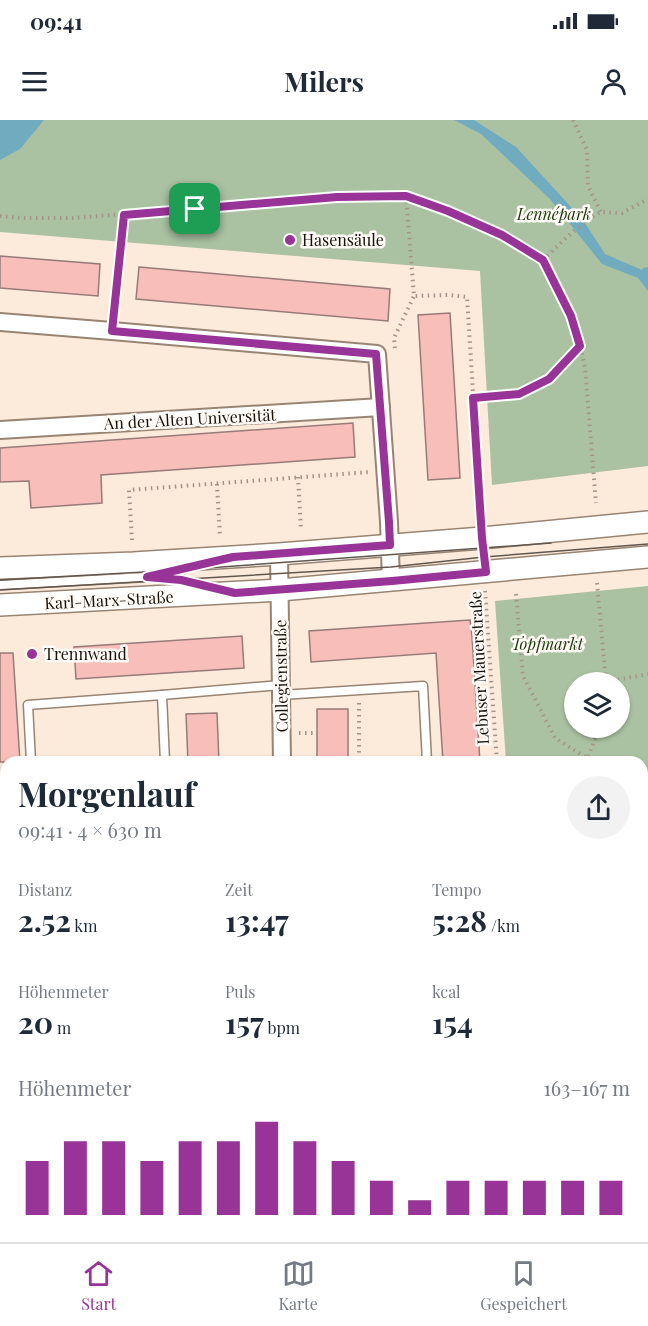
<!DOCTYPE html>
<html lang="de">
<meta charset="utf-8">
<style>
:root{--surface:#fff;--page:#f2f2f3;--text:#1f2937;--muted:#747a83;--line:#e0e1e3;--accent:#983398}
body{margin:0;font-family:"Playfair Display",serif;background:var(--page);color:var(--text);height:100vh;display:flex;flex-direction:column;font-size:22px;white-space:nowrap}
*{box-sizing:border-box;margin:0}
p{font-size:20px;color:var(--muted)}
.icon{flex:none;width:33px;height:33px;fill:none;stroke:currentColor;stroke-width:2;stroke-linecap:round;stroke-linejoin:round}
.map{position:relative;flex:1;overflow:hidden}
.details{position:absolute;left:0px;top:636px;width:648px;height:486px;display:flex;flex-direction:column;background:var(--surface);border-radius:18px 18px 0 0;box-shadow:0 2px 4px #0004}
.details>*{flex:none}
.controls{position:absolute;left:564px;top:552px;display:grid;gap:12px}
.controls a{display:grid;place-items:center;width:66px;height:66px;border-radius:50%;background:var(--surface);box-shadow:0 2px 4px #0004;font-size:30px}
.pin{position:absolute;display:grid;place-items:center;width:51px;height:51px;color:#fff;margin:-26px;border-radius:12px;box-shadow:0 3px 9px #0006}
.round{display:grid;place-items:center;flex:none;width:63px;height:63px;border-radius:32px;background:var(--page)}
.head{display:flex;align-items:center;justify-content:space-between;height:102px;padding:0 18px}
h1{font-size:33px;font-weight:700;line-height:45px}
.metrics{display:grid;grid-template-columns:repeat(3,1fr);gap:9px;height:102px;padding:6px 18px}
.metrics div{display:grid;align-content:center}
.metrics b{font-size:30px;font-weight:700}
.metrics small{font-size:16px;font-weight:400}
.metrics p{font-size:16px}
.chart{height:168px;padding:12px 18px}
.chart p{display:flex;justify-content:space-between}
.chart svg{width:100%;height:108px;margin-top:6px;stroke:var(--accent);stroke-width:6}
.status{display:flex;justify-content:space-between;align-items:center;height:42px;padding:0 30px;background:var(--surface);direction:ltr}
.status svg{height:16px;fill:currentColor}
header{display:flex;justify-content:space-between;align-items:center;height:78px;padding:0 18px;background:var(--surface);font-size:27px;font-weight:700}
.dock{display:flex;justify-content:space-around;align-items:center;height:84px;border-top:2px solid var(--line);background:var(--surface);font-size:16px;color:var(--muted)}
.dock a{display:grid;justify-items:center;gap:3px}
.dock .on{color:var(--accent)}
.map>svg:first-child{display:block}
.green{fill:#abc2a2;fill-rule:evenodd}
.water{fill:#71abc0}
.building{fill:#f8beb9;stroke:#977b78;stroke-width:1.5}
.lines{fill:none;stroke-linecap:round;stroke-linejoin:round}
.service-casing{stroke:#988473;stroke-width:11}
.pedestrian-casing{stroke:#988473;stroke-width:16}
.minor-casing{stroke:#988473;stroke-width:20}
.tertiary-casing{stroke:#988473;stroke-width:24}
.path{stroke:#a29488;stroke-width:4;stroke-dasharray:1.5 4.5;stroke-linecap:butt}
.service{stroke:#fff;stroke-width:8}
.pedestrian{stroke:#fff;stroke-width:14}
.minor{stroke:#fff;stroke-width:16}
.tertiary{stroke:#fff;stroke-width:21}
.tram{stroke:#62574e;stroke-width:1.5}
.route-casing{stroke:#fff;stroke-width:12}
.route{stroke:#983398;stroke-width:8}
.poi-dot{fill:#983398;stroke:#fefaf6;stroke-width:2}
.labels{text-anchor:middle;stroke-width:5;stroke-linejoin:round;paint-order:stroke}
.park-label{font-size:16px;font-style:italic;fill:#1c380b;stroke:#fefaf6}
.poi-label{font-size:16px;fill:#18110a;stroke:#fefaf6;text-anchor:start}
.street-label{font-size:16px;fill:#18110a;stroke:#fefaf6}
</style>
<div class="status"><b>09:41</b><svg viewBox="0 0 49 12"><path d="M0 12V9h3v3zM5 12V6h3v6zM10 12V3h3v9zM15 12V0h3v12zM26 1h20v11H26zM47 4h2v5h-2z"/></svg></div>
<header><svg class="icon" aria-label="menu" viewBox="0 0 24 24"><path d="M4 6h16M4 12h16M4 18h16"/></svg>Milers<svg class="icon" aria-label="person" viewBox="0 0 24 24"><circle cx="12" cy="8" r="4"/><path d="M4 21q1-7 8-7t8 7"/></svg></header>
<div class="map">
<svg width="648" height="1122" viewBox="0 0 648 1122">
<rect width="100%" height="100%" fill="#fceadb"/>
<!-- green -->
<g class="green">
<path d="M0,0H648V346L492,365L480,151L0,112Z"/>
<path d="M648,466V720H642V642H506L495,481ZM620,562V608H574V562Z"/>
</g>
<!-- water -->
<g class="water">
<path d="M0,0H44L20,29L0,40Z"/>
<path d="M454,0H474L516,27L583,100L605,134L642,150L643,148L648,147V171L638,158L602,144L550,79L481,14Z"/>
</g>
<!-- building -->
<g class="building">
<path d="M0,136L100,144L98,176L0,168Z"/>
<path d="M139,147L390,169L388,201L136,179Z"/>
<path d="M450,193L460,358L428,360L418,195Z"/>
<path d="M353,303L355,337L101,355L102,383L31,388L29,361L0,362V328Z"/>
<path d="M470,500L472,516L480,642H443L436,533L311,542L309,511Z"/>
<path d="M242,516L244,548L76,559L74,527Z"/>
<path d="M0,533H13L20,642H0Z"/>
<rect x="317" y="589" width="31" height="53"/>
<path d="M217,593L219,642H188L186,594Z"/>
</g>
<g class="lines">
<!-- service casing -->
<g class="service-casing">
<g id="service">
<path d="M157,457L181,460L209,467"/>
<path d="M0,465L147,457L184,449"/>
<path d="M162,575L165,642"/>
<path d="M281,575L423,566L427,642"/>
<path d="M31,642L28,585L162,575L281,565"/>
<path d="M0,886L6,885"/>
<path d="M0,1067L6,1066"/>
</g>
</g>
<!-- pedestrian casing -->
<g class="pedestrian-casing">
<path id="pedestrian" d="M224,1116V1122"/>
</g>
<!-- minor casing -->
<g class="minor-casing">
<g id="minor">
<path d="M0,202L112,211L377,234L389,402L391,461"/>
<path d="M0,310L381,287"/>
<path d="M279,434L282,642"/>
<path d="M642,736H648"/>
<path d="M0,798L6,797"/>
<path d="M50,1116L51,1122"/>
</g>
</g>
<!-- tertiary casing -->
<g class="tertiary-casing">
<g id="tertiary">
<path d="M0,448L133,443L279,434L482,418L648,402"/>
<path d="M0,485L280,470L648,437"/>
</g>
</g>
<!-- path -->
<g class="path">
<path d="M573,0L587,30L588,66L601,92"/>
<path d="M406,76L414,176L450,175L467,177L481,398"/>
<path d="M0,96L21,98H73L337,77L406,76L448,91L502,115L543,140L571,196L580,226L585,248L596,383"/>
<path d="M543,140L568,116L589,99L601,92L622,93L648,79"/>
<path d="M114,195L124,95"/>
<path d="M395,228L394,218L414,176"/>
<path d="M473,278L519,274L549,259L580,226"/>
<path d="M298,357L301,410"/>
<path d="M217,364L220,416"/>
<path d="M132,420L129,370L370,352"/>
<path d="M597,463L606,562"/>
<path d="M485,471L497,642"/>
<path d="M516,474L523,556L555,618L587,638L590,642"/>
<path d="M606,562L648,554"/>
<path d="M359,583V642"/>
<path d="M299,613H317"/>
<path d="M586,642L597,614L598,608"/>
<path d="M642,705L648,710"/>
<path d="M247,1116L252,1118L251,1122"/>
<path d="M464,1122L465,1116"/>
<path d="M496,1122L497,1116"/>
</g>
<!-- service -->
<use href="#service" class="service"/>
<!-- pedestrian -->
<use href="#pedestrian" class="pedestrian"/>
<!-- minor -->
<use href="#minor" class="minor"/>
<!-- tertiary -->
<use href="#tertiary" class="tertiary"/>
<!-- tram -->
<g class="tram">
<path d="M0,460L180,450L551,423"/>
<path d="M0,470L391,447L484,437L648,424"/>
</g>
</g>
<g class="lines">
<!-- route casing -->
<g class="route-casing">
<path id="route" d="M406,76L448,91L502,115L543,140L571,196L580,226L549,259L519,274L473,278L482,418L486,452L392,461L235,473L181,460L147,457L233,437L390,425L389,402L376,234L112,211L124,95L337,77Z"/>
</g>
<!-- route -->
<use href="#route" class="route"/>
</g>
<!-- markers -->
<g class="poi-dot">
<circle cx="290" cy="120" r="6"/>
<circle cx="32" cy="534" r="6"/>
</g>
<g class="labels">
<!-- park labels -->
<g class="park-label">
<text x="554" y="100">Lennépark</text>
<text x="547" y="530">Topfmarkt</text>
</g>
<!-- poi labels -->
<g class="poi-label">
<text x="302" y="126">Hasensäule</text>
<text x="44" y="540">Trennwand</text>
</g>
<!-- street labels -->
<g class="street-label">
<text transform="translate(190 299) rotate(-3)" y="6">An der Alten Universität</text>
<text transform="translate(109 480) rotate(-3)" y="6">Karl-Marx-Straße</text>
<text transform="translate(479 548) rotate(-93)" y="6">Lebuser Mauerstraße</text>
<text transform="translate(281 556) rotate(-91)" y="6">Collegienstraße</text>
</g>
</g>
</svg>
<div class="controls">
<a><svg class="icon" aria-label="layers" viewBox="0 0 24 24"><path d="M12 4l9 5-9 5-9-5zM3 14l9 5 9-5"/></svg></a>
</div>
<div class="pin" style="left:195px;top:89px;background:#1e9e55"><svg class="icon" aria-label="arrive" viewBox="0 0 24 24"><path d="M6 21V4h12l-3 4 3 4H6"/></svg></div>
<section class="details">
<div class="head"><div><h1>Morgenlauf</h1><p>09:41 · 4 × 630 m</p></div><a class="round"><svg class="icon" aria-label="share" viewBox="0 0 24 24"><path d="M12 15V3M7 8l5-5 5 5M5 13v7h14v-7"/></svg></a></div>
<div class="metrics">
<div><p>Distanz</p><b>2.52<small> km</small></b></div>
<div><p>Zeit</p><b>13:47</b></div>
<div><p>Tempo</p><b>5:28<small> /km</small></b></div>
</div>
<div class="metrics">
<div><p>Höhenmeter</p><b>20<small> m</small></b></div>
<div><p>Puls</p><b>157<small> bpm</small></b></div>
<div><p>kcal</p><b>154</b></div>
</div>
<div class="chart"><p><span>Höhenmeter</span>163–167 m</p>
<svg viewBox="0 0 160 44" preserveAspectRatio="none"><path d="M5 44V22M15 44V14M25 44V14M35 44V22M45 44V14M55 44V14M65 44V6M75 44V14M85 44V22M95 44V30M105 44V38M115 44V30M125 44V30M135 44V30M145 44V30M155 44V30"/></svg>
</div>
</section>
</div>
<nav class="dock">
<a class="on"><svg class="icon" aria-label="home" viewBox="0 0 24 24"><path d="M3 11l9-7 9 7M6 9v11h12V9"/></svg>Start</a>
<a><svg class="icon" aria-label="map" viewBox="0 0 24 24"><path d="M3 6l6-2 6 2 6-2v14l-6 2-6-2-6 2zM9 4v14M15 6v14"/></svg>Karte</a>
<a><svg class="icon" aria-label="saved" viewBox="0 0 24 24"><path d="M7 4h10v16l-5-4-5 4z"/></svg>Gespeichert</a>
</nav>
